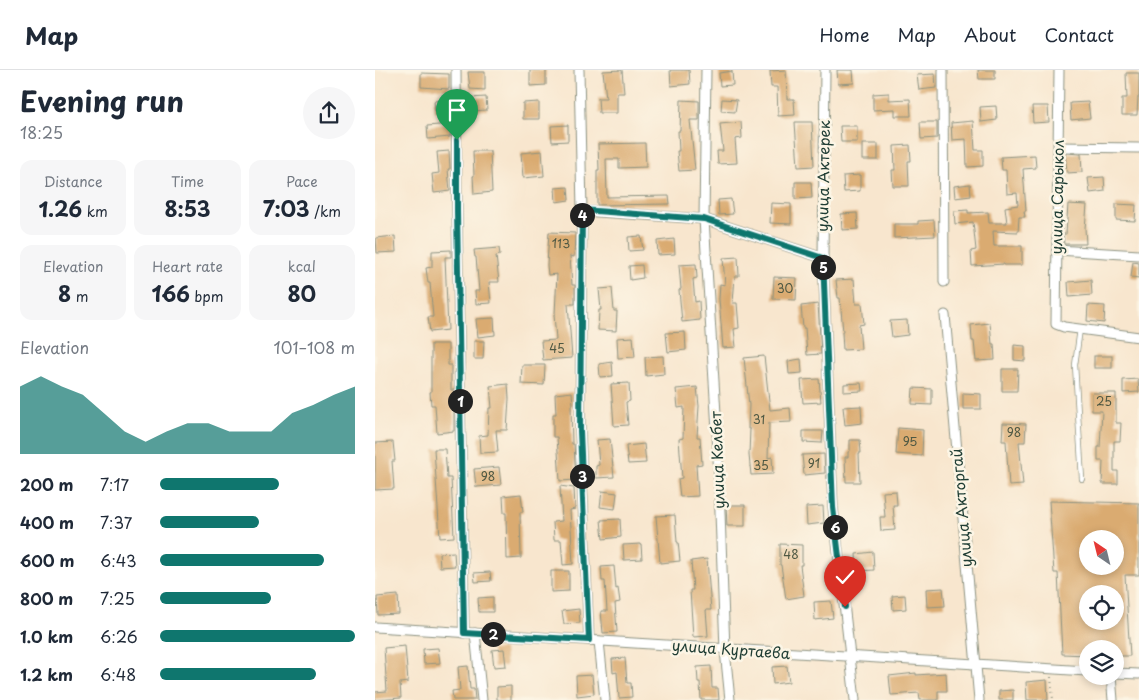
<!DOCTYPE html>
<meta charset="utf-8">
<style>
:root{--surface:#fff;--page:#f6f6f7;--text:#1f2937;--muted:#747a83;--line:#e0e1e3;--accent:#0f766e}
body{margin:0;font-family:"Playpen Sans",sans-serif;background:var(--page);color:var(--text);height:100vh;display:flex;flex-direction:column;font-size:19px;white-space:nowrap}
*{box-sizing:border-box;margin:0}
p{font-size:16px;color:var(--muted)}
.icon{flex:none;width:28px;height:28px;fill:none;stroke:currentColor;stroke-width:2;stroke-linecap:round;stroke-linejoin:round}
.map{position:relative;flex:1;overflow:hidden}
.panel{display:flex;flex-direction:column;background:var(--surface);width:375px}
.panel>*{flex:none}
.needle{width:32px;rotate:325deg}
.fabs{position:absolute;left:704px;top:460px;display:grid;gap:10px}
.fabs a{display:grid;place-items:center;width:45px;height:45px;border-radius:50%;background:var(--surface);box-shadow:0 2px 8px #0003;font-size:25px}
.pin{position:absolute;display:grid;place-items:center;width:42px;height:42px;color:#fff;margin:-51px -21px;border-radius:50% 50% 50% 0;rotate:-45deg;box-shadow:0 0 5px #0007}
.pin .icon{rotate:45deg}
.km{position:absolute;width:25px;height:25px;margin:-12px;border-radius:50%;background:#222;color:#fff;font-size:14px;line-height:25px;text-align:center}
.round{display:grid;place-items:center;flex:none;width:52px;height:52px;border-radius:26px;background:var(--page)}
.headline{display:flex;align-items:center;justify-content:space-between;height:85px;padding:0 20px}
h1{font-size:28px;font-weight:700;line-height:38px}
.figures{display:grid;grid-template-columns:repeat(3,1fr);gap:8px;height:85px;padding:5px 20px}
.figures div{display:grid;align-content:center;border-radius:12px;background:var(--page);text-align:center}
.figures b{font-size:21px;font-weight:700}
.figures small{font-size:14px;font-weight:400}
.figures p{font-size:14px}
.chart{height:140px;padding:10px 20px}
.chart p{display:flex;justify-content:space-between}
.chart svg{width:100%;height:90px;margin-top:5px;fill:var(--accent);opacity:.7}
ul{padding:0 20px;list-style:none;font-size:16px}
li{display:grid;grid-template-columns:80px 60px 1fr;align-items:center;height:38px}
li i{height:12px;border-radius:6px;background:var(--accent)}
header{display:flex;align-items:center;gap:30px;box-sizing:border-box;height:70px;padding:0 25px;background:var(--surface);border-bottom:1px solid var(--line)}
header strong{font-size:24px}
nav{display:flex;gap:28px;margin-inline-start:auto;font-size:18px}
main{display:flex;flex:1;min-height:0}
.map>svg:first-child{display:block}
.building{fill:#daab71;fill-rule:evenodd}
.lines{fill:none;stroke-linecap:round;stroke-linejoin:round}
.service-casing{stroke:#8c9281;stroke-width:6}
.minor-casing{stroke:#8c9281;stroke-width:11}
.path{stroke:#8c9281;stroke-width:2;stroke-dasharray:1 4;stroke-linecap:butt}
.service{stroke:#fff;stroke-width:4.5}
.minor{stroke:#fff;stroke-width:9}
.route-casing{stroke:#fff;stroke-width:10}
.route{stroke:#0f766e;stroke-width:6}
.labels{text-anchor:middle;stroke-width:5;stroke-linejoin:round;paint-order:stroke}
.number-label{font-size:12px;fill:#4e5843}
.street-label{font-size:15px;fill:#1f3d34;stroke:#fcf5e5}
</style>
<header>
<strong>Map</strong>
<nav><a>Home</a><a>Map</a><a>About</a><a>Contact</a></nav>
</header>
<main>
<section class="panel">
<div class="headline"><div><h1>Evening run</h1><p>18:25</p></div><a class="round"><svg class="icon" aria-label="share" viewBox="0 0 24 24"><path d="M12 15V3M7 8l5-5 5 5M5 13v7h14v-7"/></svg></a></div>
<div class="figures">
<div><p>Distance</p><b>1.26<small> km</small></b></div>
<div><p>Time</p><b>8:53</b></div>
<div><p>Pace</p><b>7:03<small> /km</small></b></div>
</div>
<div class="figures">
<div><p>Elevation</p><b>8<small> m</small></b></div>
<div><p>Heart rate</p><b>166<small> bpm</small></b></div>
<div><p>kcal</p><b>80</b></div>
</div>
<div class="chart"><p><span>Elevation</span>101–108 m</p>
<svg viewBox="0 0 160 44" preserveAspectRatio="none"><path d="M0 44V11L10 6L20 11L30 15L40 24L50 33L60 38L70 33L80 29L90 29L100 33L110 33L120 33L130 24L140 20L150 15L160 11V44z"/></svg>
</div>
<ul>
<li><b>200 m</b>7:17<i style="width:61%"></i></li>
<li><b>400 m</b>7:37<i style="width:51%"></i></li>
<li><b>600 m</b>6:43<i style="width:84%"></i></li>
<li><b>800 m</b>7:25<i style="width:57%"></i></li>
<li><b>1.0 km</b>6:26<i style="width:100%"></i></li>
<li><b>1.2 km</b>6:48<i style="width:80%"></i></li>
</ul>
</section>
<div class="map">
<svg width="764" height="630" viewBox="0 0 764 630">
<rect width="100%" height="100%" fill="#fcf5e5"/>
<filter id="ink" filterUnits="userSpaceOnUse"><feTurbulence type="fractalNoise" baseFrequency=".02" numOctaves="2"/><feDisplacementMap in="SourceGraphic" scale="10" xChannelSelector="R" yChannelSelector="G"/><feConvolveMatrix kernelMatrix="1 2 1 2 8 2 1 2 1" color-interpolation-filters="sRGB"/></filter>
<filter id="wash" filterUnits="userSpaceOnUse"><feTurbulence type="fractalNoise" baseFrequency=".0096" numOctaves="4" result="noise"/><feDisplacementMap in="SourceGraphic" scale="20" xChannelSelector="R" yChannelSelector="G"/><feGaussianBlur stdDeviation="1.12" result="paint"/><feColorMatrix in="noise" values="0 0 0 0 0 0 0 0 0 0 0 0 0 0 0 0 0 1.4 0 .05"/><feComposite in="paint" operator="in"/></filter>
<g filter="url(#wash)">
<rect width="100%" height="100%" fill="#f8e6ce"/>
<g id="blocks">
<!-- building -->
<g class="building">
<path d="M155,0H171V15L155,16Z"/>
<path d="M247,0L249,23H242V43H224L223,28H231L228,1Z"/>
<path d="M295,0H314L315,14L296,16Z"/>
<path d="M411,0L412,29H419L420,45L403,46L402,17H396L395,1Z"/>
<path d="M462,0H478L479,13L463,14Z"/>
<path d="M603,0H620V9H604Z"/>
<path d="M357,1L358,15L345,16L344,3Z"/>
<path d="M93,2H110V20L95,19Z"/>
<path d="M46,3L74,4V19L46,17Z"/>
<path d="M751,3H764V27H763L762,45H747V28H752Z"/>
<path d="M560,4L561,18L544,20L542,5Z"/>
<path d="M514,23V30L535,29L536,46H520V39L498,40V24Z"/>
<path d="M111,27L112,40L95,41V28Z"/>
<path d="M347,29L362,30L360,42L346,41Z"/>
<path d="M70,30H75V40L60,41L59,31Z"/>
<path d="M306,30L324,31V50H315L320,100L304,101L302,81H304L303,61H305Z"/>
<path d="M164,32V49H148V33Z"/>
<path d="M713,32L715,48L696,50L695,33Z"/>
<path d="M621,36L622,50L606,52L605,37Z"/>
<path d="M657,36H673L674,52L658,53Z"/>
<path d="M598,51L600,80H608V96L592,97L591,69L577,70L576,53Z"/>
<path d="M366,52L367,68L360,69L362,93L343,94L342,81H348L345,54Z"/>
<path d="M420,52H437L439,96L423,97Z"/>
<path d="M545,52H562V68L546,69Z"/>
<path d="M75,54V67L53,69L52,56Z"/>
<path d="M193,55V71L177,72L176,56Z"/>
<path d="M465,56H482V72H466Z"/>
<path d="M270,73L271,97L244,98V89H231L232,127L294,126L295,134L222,135V100H224L223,74Z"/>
<rect x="487" y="74" width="16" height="16"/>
<path d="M535,75L536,91H533L534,116H518L517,100H520L519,76Z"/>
<path d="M74,81L75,99H73L75,121L59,123L57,104L64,103L62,82Z"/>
<path d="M98,81H115L117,122L99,124L98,106H99Z"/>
<path d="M167,81L169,106L148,108L146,83Z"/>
<path d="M690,83L706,84L707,102L692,103Z"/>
<path d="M660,85L661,98L648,99L651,141H649L650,147H644L643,162L618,161L619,176H647V195H629V194L597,196L596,181L601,180L598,152L580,154L579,141L593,140V143L613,142L614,153H632L630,137L643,135L642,123L632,124L631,100H627L626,87Z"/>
<path d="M485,105V121L469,122L468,106Z"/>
<path d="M729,107L730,121L715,123L713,108Z"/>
<path d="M420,112H436L437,128L420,129Z"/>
<path d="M595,114L596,126L580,128L579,116Z"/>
<path d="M193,117L194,130L181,132L180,118Z"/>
<path d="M356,129L358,144L344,145L343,130Z"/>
<path d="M396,133L416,134V154L395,153Z"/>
<path d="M693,134L712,135L710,158L711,174H689L688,164H691Z"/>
<path d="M741,134L761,135L760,151L741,150Z"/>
<path d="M482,143L483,159L467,160L466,144Z"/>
<path d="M559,150L560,166L519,168V154H543V151Z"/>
<path d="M174,162L200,163L199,187L195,186L197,215H200V234H193L197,288L168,290L166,271L181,270L179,244H180L182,204L173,205L172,195Z"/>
<path d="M20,166L21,182L2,183L1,168Z"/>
<path d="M266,166L268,180L254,181L253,167Z"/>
<path d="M299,169L300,184L283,185L282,171Z"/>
<path d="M124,178L125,185L121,186L124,212H114L116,233L101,234L100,221H104L101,187H100L99,180Z"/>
<path d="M76,180V187H70L73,260L55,262L53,247H58L55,213H53L51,198L57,197V181Z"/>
<path d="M363,187L364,206H360L358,233H362L364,258L359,259L361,277L348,278L344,229L345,214L350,215L348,188Z"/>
<path d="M758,192L764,193V208L756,207Z"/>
<path d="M321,194L322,208L318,209L320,232L324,231L325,250L307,252L304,220L306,219L304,195Z"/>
<path d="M267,195L268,208L255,210L254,196Z"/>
<path d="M399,207L422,208L421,230L398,229Z"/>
<path d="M479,209L481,234H487L489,254L484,255L486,279L468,280L467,262H468L465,228H463L461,210Z"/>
<path d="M716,210L717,225L694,227L693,212Z"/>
<path d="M237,218L239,241H242L241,261L223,260L224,240H226L224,219Z"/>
<path d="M443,234L446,284L432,285L430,258H428L426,236Z"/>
<path d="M713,235L730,236L729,253L712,251Z"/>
<path d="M119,248L120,265L103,267L101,249Z"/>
<path d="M532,250L533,265L517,267L515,251Z"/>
<path d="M615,253L617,274H619L620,290L601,291L599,271H597L596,255Z"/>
<path d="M310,262L311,280L293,282L291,263Z"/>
<path d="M258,267L260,287L243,288L242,268Z"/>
<path d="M99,271H109L108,289H99Z"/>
<path d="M56,274H73V295H76V320H79V361L62,363L60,335H56L55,322H56Z"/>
<path d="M639,275L650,276V291L639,290Z"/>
<path d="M288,286L289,304L271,306L270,287Z"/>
<path d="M389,286L395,340L415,338L416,352L394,353L393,388L397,387L398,404L376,405L374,385L375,359H373L374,335L369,288Z"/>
<rect x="719" y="286" width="18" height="12"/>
<path d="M426,289L427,303L414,304L413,291Z"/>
<path d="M237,292L238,306L225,307L224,294Z"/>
<path d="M147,295H170L169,315L146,314Z"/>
<path d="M627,299H643L642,321H627Z"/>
<path d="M444,309L446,332L428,333L426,310Z"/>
<path d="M763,309L764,322L748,323V310Z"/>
<path d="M254,313L255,331L251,332L253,355L239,356L236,314Z"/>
<path d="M486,313L487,321L469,322V314Z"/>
<path d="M133,314L134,329L132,360H121L123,382L105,383L104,366L113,365L114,338H117L115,316Z"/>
<path d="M322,317L324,336L322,367H325L327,394L321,395L323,426L305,427L303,409L307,408L304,369L308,368L309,337L303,338L301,319Z"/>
<path d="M538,318L557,319V335L537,334Z"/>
<path d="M197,322L198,335H196L197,374H199L201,410L185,411L182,367H178V344H181L180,324Z"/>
<path d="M588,323L606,324V339H588Z"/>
<path d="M717,323H741V353H746L745,371H739V401H743V414H727L728,391H723V377H725L727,341H717Z"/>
<path d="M486,336L487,353L470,355L468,337Z"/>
<path d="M628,353L651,354L650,372H644L648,415L634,416L631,371H627Z"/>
<path d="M523,358L548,360L547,386L521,384Z"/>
<path d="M428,361H448L447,373L428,372Z"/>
<path d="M235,369L239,407L221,408V396L224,395L222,370Z"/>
<path d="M475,370H485L486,383H484L485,412H471L470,387H473V382L475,381Z"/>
<path d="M18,372L20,391H17L19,419L0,420V373Z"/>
<path d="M269,374L271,393L253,394L251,376Z"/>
<path d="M59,379H70L72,408H76L79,467L65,468Z"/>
<path d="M449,384L450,403L429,405L427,385Z"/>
<path d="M124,397L126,415L101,417L99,399Z"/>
<path d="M185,416L199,418L200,439L195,440L198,494L188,495L186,470H179L178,452L187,451Z"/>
<path d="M227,421L242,423L240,439L225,437Z"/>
<path d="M521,421L522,435H518L520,460L506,461L505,447H510L508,422Z"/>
<path d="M146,424L148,442H145L146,488L132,489L131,443H129L128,426Z"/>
<path d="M674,431L764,433V505H750L755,586H740V579H712V585L687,584L683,503H679ZM712,469H740V496H712ZM712,524H740V551H712Z"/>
<path d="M351,435H370V456H352Z"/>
<path d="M448,436L449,453L432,455L431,437Z"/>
<path d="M300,445L302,472H303L305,491L285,493L281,446Z"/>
<path d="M245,449L246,467L228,469L226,450Z"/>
<path d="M266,474L267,489L249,490L248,475Z"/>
<path d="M405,474L427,475V495H425L429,526L411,529L406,495H405Z"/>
<path d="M79,482L80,496L65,497L64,483Z"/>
<path d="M498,482L499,500L482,501L481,484Z"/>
<path d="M332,489L336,540H331L333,566L318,567L315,520H318L316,491Z"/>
<path d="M239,496L241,519L243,518L245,532L240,533L242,562L228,563L226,541H232L230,511H227L226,497Z"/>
<path d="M176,501H194V521L176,522Z"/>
<path d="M115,502L116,511L100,512L99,503Z"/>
<path d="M568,518L570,536L552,537L551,519Z"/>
<path d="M23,525L24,544L3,545L2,527Z"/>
<path d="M530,525L531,539L518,540L517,526Z"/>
<path d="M118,527V542H104L103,528Z"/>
<path d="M456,531L458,548L440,550L439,532Z"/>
<path d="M204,539L205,553L189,554L187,541Z"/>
<path d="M30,576L33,612L25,613L26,628L0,630V622L12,621L9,578Z"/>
<path d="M63,578L65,593L49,594L48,579Z"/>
<path d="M129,579L131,596L119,597L117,580Z"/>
<path d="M250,588L252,613H256L257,627L244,628L242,602L238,603L237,589Z"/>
<path d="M93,596L95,619H99L100,630H78L77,621L85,620L83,597Z"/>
<path d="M336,596L337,618H343L344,630H326L325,612H323L322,597Z"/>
<path d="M412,596L414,612L398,614L397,597Z"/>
<path d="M541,603V605L571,603L572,621H563V630H545L544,623L516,625L514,606Z"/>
<path d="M217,605L219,624L202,626L201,606Z"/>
<path d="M672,610L673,630H652L651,612Z"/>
<path d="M136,616V630H122V617Z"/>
<path d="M638,620V630H624V621Z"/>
</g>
</g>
</g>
<g filter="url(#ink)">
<use href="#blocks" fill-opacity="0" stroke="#8c9281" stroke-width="1"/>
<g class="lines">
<!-- service casing -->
<g class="service-casing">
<path id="service" d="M705,259L700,295L707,409"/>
</g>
<!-- minor casing -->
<g class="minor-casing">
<g id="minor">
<path d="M81,0L82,141L89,563"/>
<path d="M204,0L207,141L205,361L214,570"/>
<path d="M331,0L329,149L342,360L350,580L355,630"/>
<path d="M450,0L448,188L458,437L480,630"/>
<path d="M568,0L569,212"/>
<path d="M684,0L681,254L689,257L764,267"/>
<path d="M684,77L764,78"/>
<path d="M207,141L329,149L448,188"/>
<path d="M682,180L764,185"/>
<path d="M570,245L604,630"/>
<path d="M0,557C238,572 475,588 712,601"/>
<path d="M100,563L107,630"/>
<path d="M224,571L230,630"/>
<path d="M740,603L764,604"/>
<path d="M736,606L738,630"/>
</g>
</g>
<!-- path -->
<path class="path" d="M676,607L678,630"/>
<!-- service -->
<use href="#service" class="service"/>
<!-- minor -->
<use href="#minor" class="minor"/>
</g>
</g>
<g class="lines" filter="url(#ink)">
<!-- route casing -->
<g class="route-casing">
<path id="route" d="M82,70V141L89,563L214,570L205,361L207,140L329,149L448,188L458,437L470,537"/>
</g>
<!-- route -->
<use href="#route" class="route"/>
</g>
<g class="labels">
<!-- number labels -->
<g class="number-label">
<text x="186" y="178">113</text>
<text x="410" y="223">30</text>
<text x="182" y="283">45</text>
<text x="729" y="336">25</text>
<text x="384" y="354">31</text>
<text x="639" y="367">98</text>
<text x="535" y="376">95</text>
<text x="439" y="398">91</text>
<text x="386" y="400">35</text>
<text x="113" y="411">98</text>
<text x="416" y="489">48</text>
</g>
<!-- street labels -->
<g class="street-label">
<text transform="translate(449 106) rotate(-89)" y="5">улица Актерек</text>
<text transform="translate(683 127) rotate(-89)" y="5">улица Сарыкол</text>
<text transform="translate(343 390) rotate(-92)" y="5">улица Келбет</text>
<text transform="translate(587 438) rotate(-95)" y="5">улица Акторгай</text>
<text transform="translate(356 580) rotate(4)" y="5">улица Куртаева</text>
</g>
</g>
</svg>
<div class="fabs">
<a><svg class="needle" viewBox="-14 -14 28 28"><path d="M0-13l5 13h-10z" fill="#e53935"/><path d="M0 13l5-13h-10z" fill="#747a83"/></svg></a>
<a><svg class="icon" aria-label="locate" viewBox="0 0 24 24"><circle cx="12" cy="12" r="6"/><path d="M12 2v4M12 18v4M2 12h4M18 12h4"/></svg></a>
<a><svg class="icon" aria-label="layers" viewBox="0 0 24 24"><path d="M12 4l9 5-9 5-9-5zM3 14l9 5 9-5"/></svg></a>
</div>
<div class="pin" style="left:82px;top:70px;background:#1e9e55"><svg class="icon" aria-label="arrive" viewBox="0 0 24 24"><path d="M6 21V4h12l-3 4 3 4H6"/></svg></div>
<div class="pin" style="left:470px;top:537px;background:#d93025"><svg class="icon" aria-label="check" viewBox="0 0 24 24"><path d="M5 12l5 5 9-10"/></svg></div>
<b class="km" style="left:85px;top:331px">1</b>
<b class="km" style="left:118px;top:564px">2</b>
<b class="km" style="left:207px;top:406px">3</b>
<b class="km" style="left:207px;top:145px">4</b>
<b class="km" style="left:448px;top:197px">5</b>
<b class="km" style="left:460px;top:457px">6</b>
</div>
</main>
